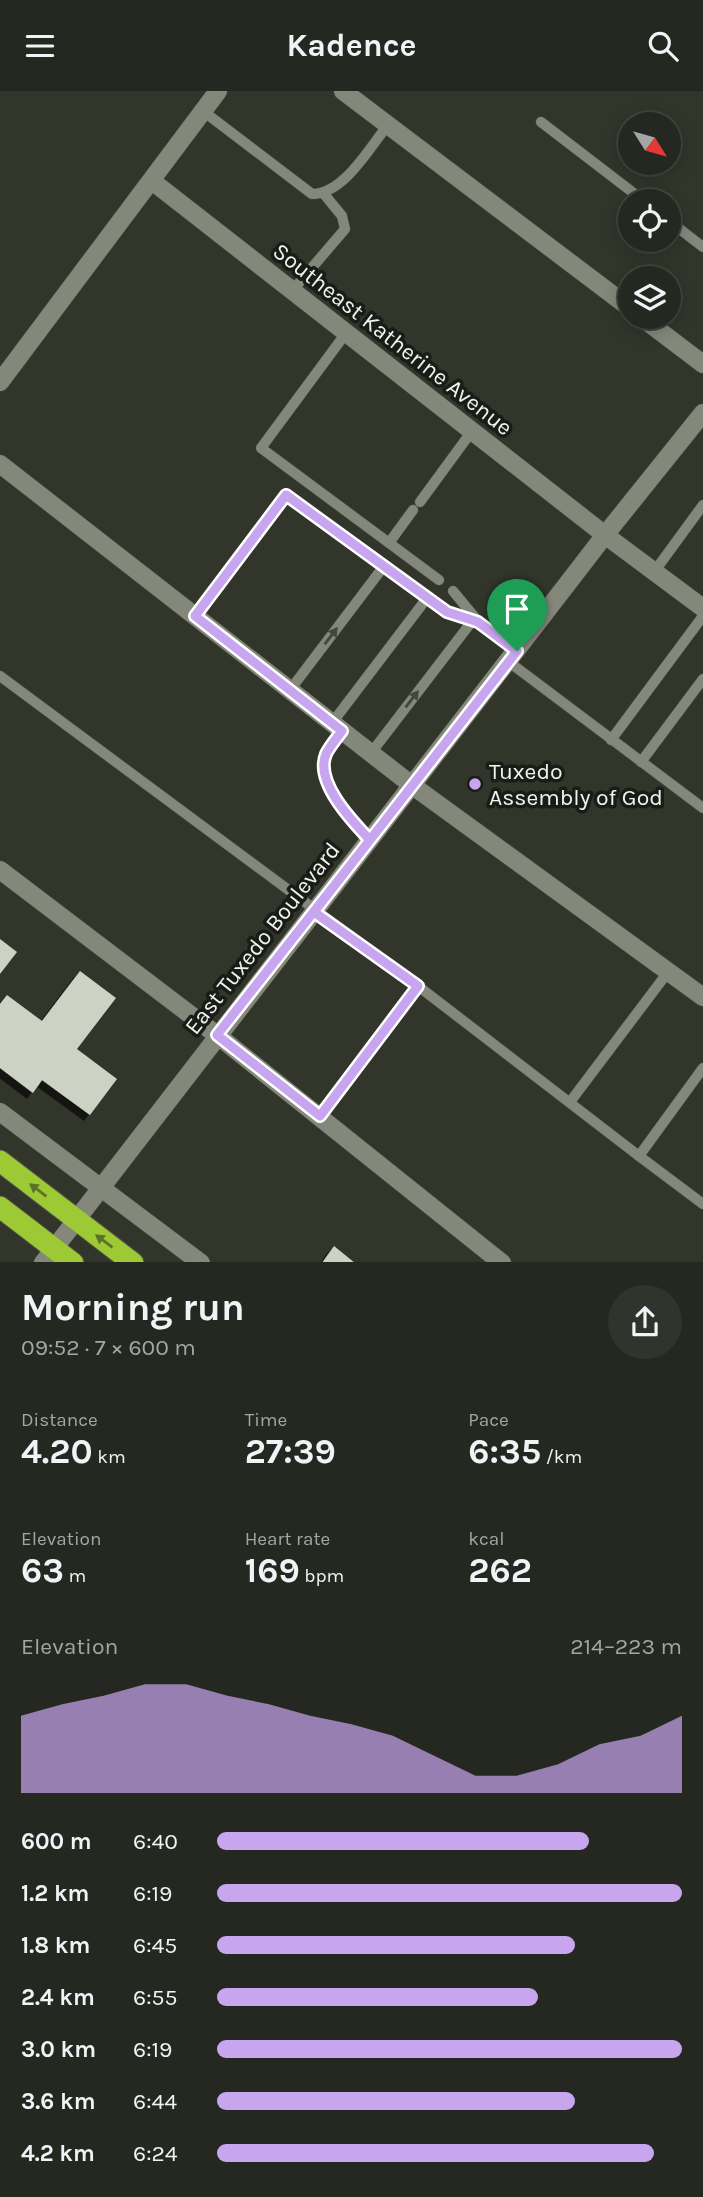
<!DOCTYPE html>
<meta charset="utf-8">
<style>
:root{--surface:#252820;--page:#31342d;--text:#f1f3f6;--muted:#a3a6a5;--line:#42443e;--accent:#c8a6ef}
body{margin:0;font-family:Karla,sans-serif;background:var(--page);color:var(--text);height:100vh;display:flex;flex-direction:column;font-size:26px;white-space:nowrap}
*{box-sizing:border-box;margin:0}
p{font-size:23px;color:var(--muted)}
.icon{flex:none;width:38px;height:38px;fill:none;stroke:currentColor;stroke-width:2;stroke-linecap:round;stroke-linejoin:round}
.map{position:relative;height:1171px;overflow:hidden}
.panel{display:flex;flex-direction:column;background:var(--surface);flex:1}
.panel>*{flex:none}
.needle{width:46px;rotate:127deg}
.controls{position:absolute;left:618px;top:21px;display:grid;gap:14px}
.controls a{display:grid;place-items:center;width:63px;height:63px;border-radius:50%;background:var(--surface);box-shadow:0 4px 18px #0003,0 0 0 2px var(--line);font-size:35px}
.pin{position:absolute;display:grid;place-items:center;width:60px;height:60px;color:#fff;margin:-72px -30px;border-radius:50% 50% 50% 0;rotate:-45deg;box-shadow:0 0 7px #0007}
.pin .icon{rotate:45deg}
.round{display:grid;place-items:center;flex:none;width:74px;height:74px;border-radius:37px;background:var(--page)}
.overview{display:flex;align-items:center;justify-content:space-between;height:119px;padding:0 21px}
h1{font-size:38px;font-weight:700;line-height:52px}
.stats{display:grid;grid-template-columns:repeat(3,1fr);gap:10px;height:119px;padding:7px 21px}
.stats div{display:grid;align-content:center}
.stats b{font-size:35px;font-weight:700}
.stats small{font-size:19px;font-weight:400}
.stats p{font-size:19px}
.chart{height:196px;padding:14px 21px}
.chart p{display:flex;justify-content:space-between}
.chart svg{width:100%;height:126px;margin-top:7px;fill:var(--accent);opacity:.7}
ul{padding:0 21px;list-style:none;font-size:23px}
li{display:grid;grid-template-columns:112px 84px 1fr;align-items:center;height:52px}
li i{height:18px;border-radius:9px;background:var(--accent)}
header{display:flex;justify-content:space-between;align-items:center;height:91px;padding:0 21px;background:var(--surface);font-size:32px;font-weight:700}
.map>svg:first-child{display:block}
.building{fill:#ccd2c4;filter:url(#shadow)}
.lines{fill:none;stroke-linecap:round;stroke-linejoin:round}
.lane-casing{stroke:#4d5047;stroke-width:11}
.street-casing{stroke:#4d5047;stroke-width:19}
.secondary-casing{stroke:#4d5047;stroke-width:19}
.highway-casing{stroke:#4d5047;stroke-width:23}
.lane{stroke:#83887b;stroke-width:10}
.street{stroke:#83887b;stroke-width:18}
.secondary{stroke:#83887b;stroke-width:18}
.highway{stroke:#9dc935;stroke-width:21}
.oneway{fill:#44473f}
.oneway2{fill:#5c7226}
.route-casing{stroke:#fff;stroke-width:14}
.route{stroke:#c8a6ef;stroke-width:9}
.poi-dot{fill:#c8a6ef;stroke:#1a1c17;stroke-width:2.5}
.labels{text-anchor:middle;stroke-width:7;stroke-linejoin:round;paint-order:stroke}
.street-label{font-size:23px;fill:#f1f4ed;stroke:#1a1c17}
.poi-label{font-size:23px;fill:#f1f4ed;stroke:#1a1c17;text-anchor:start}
</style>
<header><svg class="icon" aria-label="menu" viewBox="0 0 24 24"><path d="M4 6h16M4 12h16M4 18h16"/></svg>Kadence<svg class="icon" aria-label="search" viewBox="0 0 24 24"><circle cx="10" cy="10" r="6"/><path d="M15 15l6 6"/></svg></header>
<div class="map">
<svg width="703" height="1172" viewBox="0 0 703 1172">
<defs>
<filter id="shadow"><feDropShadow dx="-6" dy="6" stdDeviation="0" flood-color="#0009"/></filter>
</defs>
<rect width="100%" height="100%" fill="#31352a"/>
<!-- building -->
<g class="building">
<path d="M0,848L17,861L0,883Z"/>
<path d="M80,880L116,907L77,958L117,988L90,1024L42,989L33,1002L0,977V913L7,904L42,930Z"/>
<path d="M334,1155L355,1172H322Z"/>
</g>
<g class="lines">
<!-- lane casing -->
<g class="lane-casing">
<g id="lane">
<path d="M203,20L312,103C344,103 369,57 388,34"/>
<path d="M541,31L644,110"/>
<path d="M668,129L703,156"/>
<path d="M292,200L345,138L342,125L324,103"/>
<path d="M346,242L261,357L439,489"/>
<path d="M420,411L472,340"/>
<path d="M389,452L413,419"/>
<path d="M654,481L703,414"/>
<path d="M453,500L477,529"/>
<path d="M195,525L286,404L447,521L478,531L517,560"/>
<path d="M509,571L703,717"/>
<path d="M0,585L418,895L639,1065"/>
<path d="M290,599L384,475"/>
<path d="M332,632L427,507"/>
<path d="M342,640C337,647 330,655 326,663C314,691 353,731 370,749"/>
<path d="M611,649L703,525"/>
<path d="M371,662L473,529"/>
<path d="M641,671L703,588"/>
<path d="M703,977L639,1065L703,1113"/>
<path d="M570,1011L668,881"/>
<path d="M320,1025L418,895"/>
</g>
</g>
<!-- street casing -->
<g class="street-casing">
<g id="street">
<path d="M343,0L630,217"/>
<path d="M152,90L605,444L703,517"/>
<path d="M641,226L703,273"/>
<path d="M0,291L218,0"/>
<path d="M0,373L413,695L703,906"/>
<path d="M0,779L217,944L502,1172"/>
<path d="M0,1021L201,1172"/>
</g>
</g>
<!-- secondary casing -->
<g class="secondary-casing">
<path id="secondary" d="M43,1172L605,444L703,322"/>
</g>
<!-- highway casing -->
<g class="highway-casing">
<g id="highway">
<path d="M0,1070L133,1172"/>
<path d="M0,1116L73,1172"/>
</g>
</g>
<!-- lane -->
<use href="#lane" class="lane"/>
<!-- street -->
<use href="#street" class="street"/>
<!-- secondary -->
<use href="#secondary" class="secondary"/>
<!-- highway -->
<use href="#highway" class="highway"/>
</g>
<!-- one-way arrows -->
<defs><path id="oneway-solid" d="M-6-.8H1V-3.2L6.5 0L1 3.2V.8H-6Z" transform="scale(1.75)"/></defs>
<g class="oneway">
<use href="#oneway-solid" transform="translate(331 545) rotate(-53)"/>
<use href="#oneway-solid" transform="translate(412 608) rotate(-52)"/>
</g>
<g class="oneway2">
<use href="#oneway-solid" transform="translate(38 1099) rotate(-143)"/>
<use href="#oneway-solid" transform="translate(104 1150) rotate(-143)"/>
</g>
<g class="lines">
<!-- route casing -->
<g class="route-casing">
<path id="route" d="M517,560L478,531L447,521L286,404L195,525L342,640C337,647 330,655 326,663C314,691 353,731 370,749L217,944L320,1025L418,895L314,821L517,560"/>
</g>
<!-- route -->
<use href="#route" class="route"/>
</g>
<!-- markers -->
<circle class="poi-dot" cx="475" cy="693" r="7"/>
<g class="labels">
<!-- street labels -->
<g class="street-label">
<text transform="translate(393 248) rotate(38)" y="8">Southeast Katherine Avenue</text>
<text transform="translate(262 847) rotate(-52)" y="8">East Tuxedo Boulevard</text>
</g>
<!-- poi labels -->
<g class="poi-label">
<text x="489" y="688">Tuxedo<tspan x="489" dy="26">Assembly of God</tspan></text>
</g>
</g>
</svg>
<div class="controls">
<a><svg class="needle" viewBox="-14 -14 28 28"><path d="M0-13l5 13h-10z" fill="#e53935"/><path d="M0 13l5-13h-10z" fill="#a3a6a5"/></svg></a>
<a><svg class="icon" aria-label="locate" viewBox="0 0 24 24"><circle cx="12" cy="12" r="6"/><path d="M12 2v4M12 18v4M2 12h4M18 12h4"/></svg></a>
<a><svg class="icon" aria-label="layers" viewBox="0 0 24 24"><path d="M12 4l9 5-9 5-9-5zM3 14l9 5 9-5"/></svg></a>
</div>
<div class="pin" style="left:517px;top:560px;background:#1e9e55"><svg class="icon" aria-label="arrive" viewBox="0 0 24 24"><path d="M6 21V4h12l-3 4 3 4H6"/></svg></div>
</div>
<section class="panel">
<div class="overview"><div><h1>Morning run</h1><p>09:52 · 7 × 600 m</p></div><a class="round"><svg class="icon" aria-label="share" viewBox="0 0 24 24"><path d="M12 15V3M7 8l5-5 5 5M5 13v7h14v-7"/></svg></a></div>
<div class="stats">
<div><p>Distance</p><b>4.20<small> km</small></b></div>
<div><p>Time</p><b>27:39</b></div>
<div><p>Pace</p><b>6:35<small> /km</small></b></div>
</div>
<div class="stats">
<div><p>Elevation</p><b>63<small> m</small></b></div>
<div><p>Heart rate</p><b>169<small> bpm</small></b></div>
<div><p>kcal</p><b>262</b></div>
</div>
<div class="chart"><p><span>Elevation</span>214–223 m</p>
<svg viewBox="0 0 160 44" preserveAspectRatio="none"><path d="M0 44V17L10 13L20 10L30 6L40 6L50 10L60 13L70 17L80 20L90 24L100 31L110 38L120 38L130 34L140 27L150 24L160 17V44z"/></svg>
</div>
<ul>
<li><b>600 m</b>6:40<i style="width:80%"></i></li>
<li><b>1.2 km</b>6:19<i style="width:100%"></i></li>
<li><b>1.8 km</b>6:45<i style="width:77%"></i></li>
<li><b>2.4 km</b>6:55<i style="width:69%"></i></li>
<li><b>3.0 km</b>6:19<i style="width:100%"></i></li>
<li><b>3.6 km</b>6:44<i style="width:77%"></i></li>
<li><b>4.2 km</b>6:24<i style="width:94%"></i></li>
</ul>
</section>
